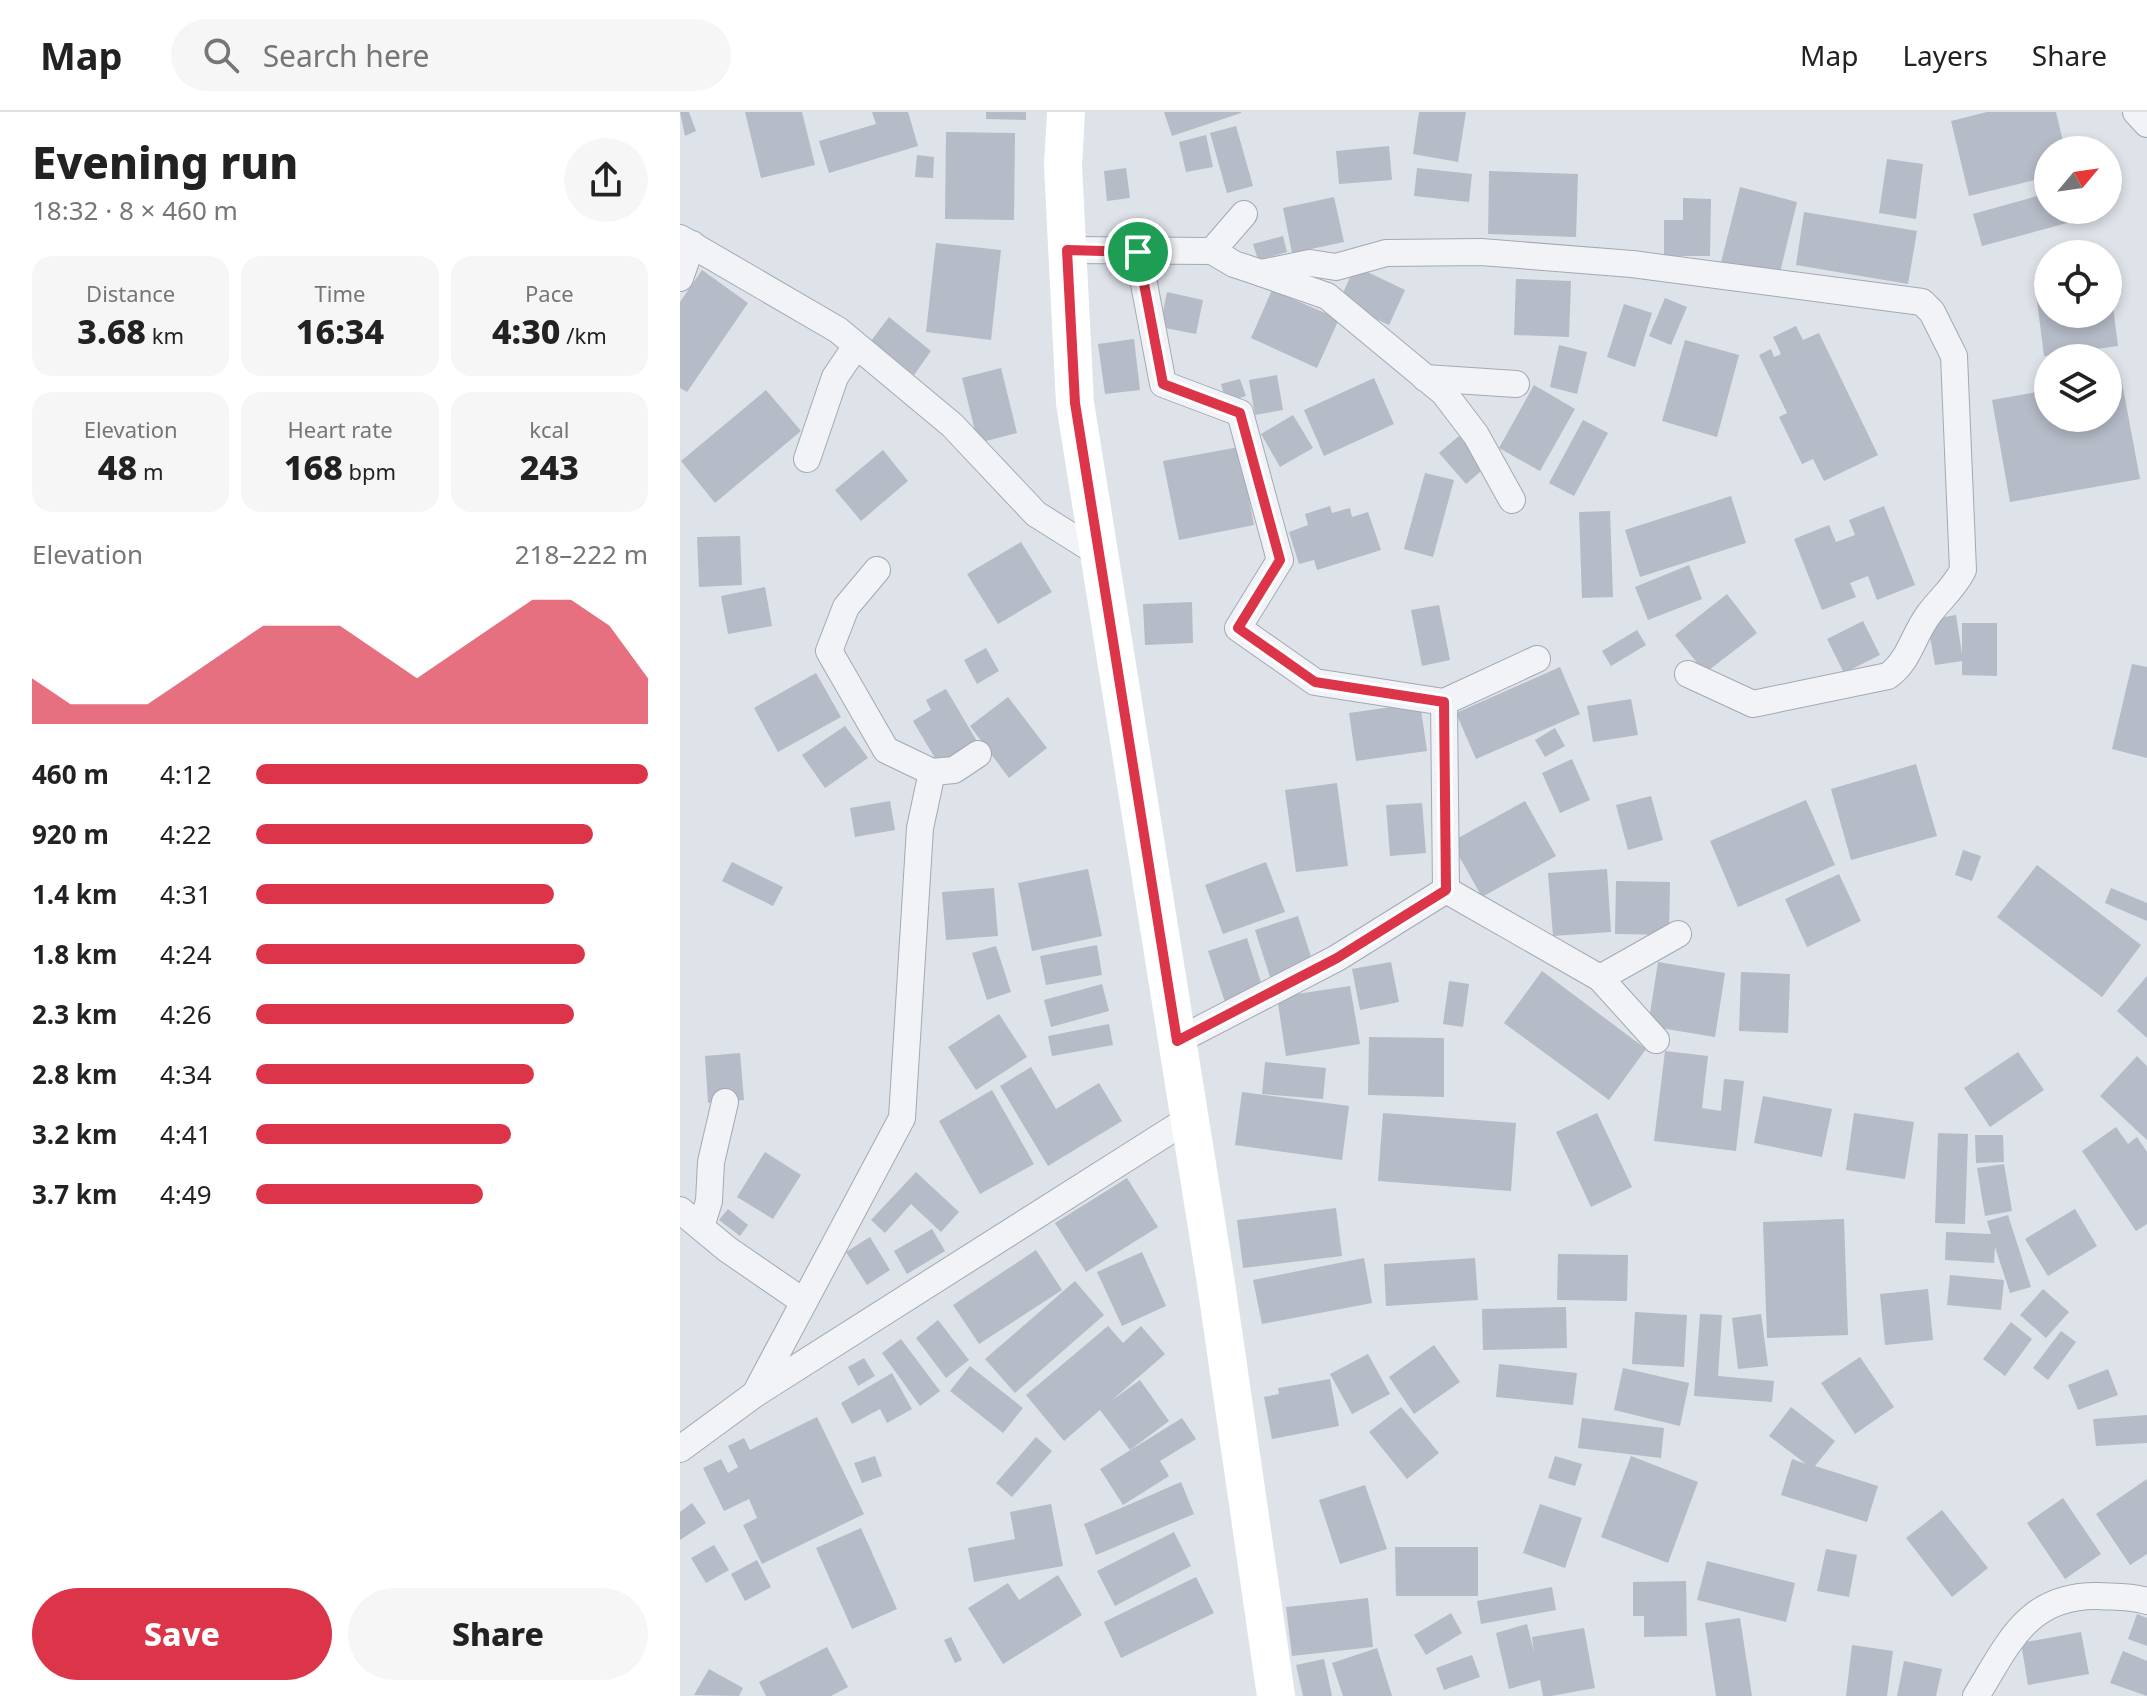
<!DOCTYPE html>
<meta charset="utf-8">
<style>
:root{--surface:#fff;--page:#f6f6f6;--text:#222;--muted:#767676;--line:#e0e0e0;--accent:#dc3549}
body{margin:0;font-family:"Noto Sans",sans-serif;background:var(--page);color:var(--text);height:100vh;display:flex;flex-direction:column;font-size:30px;white-space:nowrap}
*{box-sizing:border-box;margin:0}
p{font-size:26px;color:var(--muted)}
.icon{flex:none;width:44px;height:44px;fill:none;stroke:currentColor;stroke-width:2;stroke-linecap:round;stroke-linejoin:round}
.map{position:relative;flex:1;overflow:hidden}
.side{display:flex;flex-direction:column;background:var(--surface);width:680px}
.side>*{flex:none}
.needle{width:52px;rotate:61deg}
.tools{position:absolute;left:1354px;top:24px;display:grid;gap:16px}
.tools a{display:grid;place-items:center;width:88px;height:88px;border-radius:50%;background:var(--surface);box-shadow:0 4px 12px #0003;font-size:40px}
.pin{position:absolute;display:grid;place-items:center;width:68px;height:68px;color:#fff;margin:-34px;border:4px solid #fff;border-radius:50%;box-shadow:0 2px 8px #0007}
.round{display:grid;place-items:center;flex:none;width:84px;height:84px;border-radius:42px;background:var(--page)}
.overview{display:flex;align-items:center;justify-content:space-between;height:136px;padding:0 32px}
h1{font-size:44px;font-weight:800;line-height:60px}
.metrics{display:grid;grid-template-columns:repeat(3,1fr);gap:12px;height:136px;padding:8px 32px}
.metrics div{display:grid;align-content:center;border-radius:20px;background:var(--page);text-align:center}
.metrics b{font-size:34px;font-weight:800}
.metrics small{font-size:22px;font-weight:400}
.metrics p{font-size:22px}
.chart{height:224px;padding:16px 32px}
.chart p{display:flex;justify-content:space-between}
.chart svg{width:100%;height:144px;margin-top:8px;fill:var(--accent);opacity:.7}
.primary-button{display:flex;gap:16px;margin-top:auto;padding:16px 32px}
.primary-button a{flex:1;height:92px;border-radius:48px;background:var(--accent);color:#fff;font-size:32px;font-weight:800;line-height:92px;text-align:center}
.primary-button a+a{background:var(--page);color:var(--text)}
ul{padding:0 32px;list-style:none;font-size:26px}
li{display:grid;grid-template-columns:128px 96px 1fr;align-items:center;height:60px}
li i{height:20px;border-radius:10px;background:var(--accent)}
header{display:flex;align-items:center;gap:48px;box-sizing:border-box;height:112px;padding:0 40px;background:var(--surface);border-bottom:2px solid var(--line)}
header strong{font-size:38px}
nav{display:flex;gap:44px;margin-inline-start:auto;font-size:28px}
.search{width:560px;height:72px;background:var(--page);display:flex;align-items:center;gap:20px;box-sizing:border-box;padding:0 28px;border-radius:44px;color:var(--muted);font-size:30px}
main{display:flex;flex:1;min-height:0}
.map>svg:first-child{display:block}
.building{fill:#b5bbc7}
.lines{fill:none;stroke-linecap:round;stroke-linejoin:round}
.street-casing{stroke:#a3a9b4;stroke-width:28}
.street{stroke:#f1f3f7;stroke-width:26}
.secondary{stroke:#fff;stroke-width:38}
.route-casing{stroke:#fff;stroke-width:16}
.route{stroke:#dc3549;stroke-width:10}
</style>
<header>
<strong>Map</strong>
<div class="search"><svg class="icon" aria-label="search" viewBox="0 0 24 24"><circle cx="10" cy="10" r="6"/><path d="M15 15l6 6"/></svg>Search here</div>
<nav><a>Map</a><a>Layers</a><a>Share</a></nav>
</header>
<main>
<section class="side">
<div class="overview"><div><h1>Evening run</h1><p>18:32 · 8 × 460 m</p></div><a class="round"><svg class="icon" aria-label="share" viewBox="0 0 24 24"><path d="M12 15V3M7 8l5-5 5 5M5 13v7h14v-7"/></svg></a></div>
<div class="metrics">
<div><p>Distance</p><b>3.68<small> km</small></b></div>
<div><p>Time</p><b>16:34</b></div>
<div><p>Pace</p><b>4:30<small> /km</small></b></div>
</div>
<div class="metrics">
<div><p>Elevation</p><b>48<small> m</small></b></div>
<div><p>Heart rate</p><b>168<small> bpm</small></b></div>
<div><p>kcal</p><b>243</b></div>
</div>
<div class="chart"><p><span>Elevation</span>218–222 m</p>
<svg viewBox="0 0 160 44" preserveAspectRatio="none"><path d="M0 44V30L10 38L20 38L30 38L40 30L50 22L60 14L70 14L80 14L90 22L100 30L110 22L120 14L130 6L140 6L150 14L160 30V44z"/></svg>
</div>
<ul>
<li><b>460 m</b>4:12<i style="width:100%"></i></li>
<li><b>920 m</b>4:22<i style="width:86%"></i></li>
<li><b>1.4 km</b>4:31<i style="width:76%"></i></li>
<li><b>1.8 km</b>4:24<i style="width:84%"></i></li>
<li><b>2.3 km</b>4:26<i style="width:81%"></i></li>
<li><b>2.8 km</b>4:34<i style="width:71%"></i></li>
<li><b>3.2 km</b>4:41<i style="width:65%"></i></li>
<li><b>3.7 km</b>4:49<i style="width:58%"></i></li>
</ul>
<div class="primary-button"><a>Save</a><a>Share</a></div>
</section>
<div class="map">
<svg width="1467" height="1584" viewBox="0 0 1467 1584">
<rect width="100%" height="100%" fill="#dee2e9"/>
<!-- building -->
<g class="building">
<path d="M0,0H9L16,19L5,24Z"/>
<path d="M65,0H122L135,53L81,66Z"/>
<path d="M192,0H228L238,34L149,61L139,29L196,12Z"/>
<path d="M306,0H346V8L306,7Z"/>
<path d="M484,0H561V1L492,24Z"/>
<path d="M739,0H786L778,50L733,42Z"/>
<path d="M1307,0H1376L1385,38H1368V65L1289,84L1271,9Z"/>
<path d="M556,14L573,74L547,81L530,21Z"/>
<path d="M266,20L335,21L334,108L265,107Z"/>
<path d="M526,23L533,55L506,60L499,30Z"/>
<path d="M709,34L712,68L659,72L656,39Z"/>
<path d="M237,43L254,45L253,66L235,65Z"/>
<path d="M1207,47L1243,52L1236,107L1199,101Z"/>
<path d="M446,56L450,86L427,89L424,59Z"/>
<path d="M737,56L792,62L789,90L734,84Z"/>
<path d="M809,59L898,62L896,125L808,122Z"/>
<path d="M1060,75L1117,90L1099,165L1041,150Z"/>
<path d="M1368,81V98H1395L1398,108L1302,134L1293,102Z"/>
<path d="M654,85L664,130L612,141L603,96Z"/>
<path d="M1003,86L1031,87L1030,144H984V108H1003Z"/>
<path d="M1124,100L1237,119L1228,172L1116,153Z"/>
<path d="M603,124L607,140L578,148L573,132Z"/>
<path d="M256,131L321,138L311,228L246,220Z"/>
<path d="M675,154L725,178L709,213L659,190Z"/>
<path d="M22,158L68,191L7,280L0,276V190Z"/>
<path d="M1368,164V202H1428L1430,171L1438,234L1364,244L1354,165Z"/>
<path d="M836,167L891,169L889,225L834,223Z"/>
<path d="M592,178L659,207L637,256L571,226Z"/>
<path d="M487,180L523,188L516,222L480,215Z"/>
<path d="M985,186L1007,195L991,233L969,224Z"/>
<path d="M944,192L972,201L955,255L927,245Z"/>
<path d="M209,205L251,239L234,263L191,229Z"/>
<path d="M1116,214L1123,228L1139,221L1198,343L1144,369L1133,347L1122,352L1099,305L1107,301L1079,243L1091,237L1094,245L1101,242L1093,225Z"/>
<path d="M454,227L460,278L425,282L418,232Z"/>
<path d="M1005,228L1059,243L1037,325L982,309Z"/>
<path d="M879,233L907,240L897,282L870,275Z"/>
<path d="M321,256L337,321L298,331L282,266Z"/>
<path d="M597,263L603,298L575,303L569,268Z"/>
<path d="M1441,265L1460,367L1330,390L1312,288L1368,278V306H1428V267Z"/>
<path d="M694,266L714,312L644,344L624,298Z"/>
<path d="M560,267L566,284L546,290L541,272Z"/>
<path d="M854,273L895,297L860,359L819,336Z"/>
<path d="M86,278L121,319L35,391L1,349Z"/>
<path d="M613,303L633,336L600,355L581,322Z"/>
<path d="M903,308L928,321L894,384L869,371Z"/>
<path d="M779,324L806,355L786,372L759,341Z"/>
<path d="M559,335L574,413L499,428L483,349Z"/>
<path d="M203,338L228,369L181,409L155,378Z"/>
<path d="M745,361L774,368L753,445L724,437Z"/>
<path d="M1051,384L1066,431L960,465L945,418Z"/>
<path d="M650,394L652,401L670,396L672,405L688,400L701,438L637,458L634,448L619,452L609,420L628,413L625,402Z"/>
<path d="M1204,394L1235,473L1197,488L1188,464L1170,471L1176,485L1142,498L1114,427L1149,413L1156,430L1175,423L1169,408Z"/>
<path d="M930,399L933,485L902,486L899,400Z"/>
<path d="M60,424L62,473L19,475L17,425Z"/>
<path d="M341,430L372,480L318,512L287,462Z"/>
<path d="M1009,453L1022,487L968,508L955,475Z"/>
<path d="M85,475L92,514L48,522L41,484Z"/>
<path d="M1047,482L1077,521L1025,561L995,523Z"/>
<path d="M512,490L513,531L465,533L463,492Z"/>
<path d="M759,493L770,548L742,554L731,498Z"/>
<path d="M1276,503L1282,542V511H1317V564L1282,563V549L1255,553L1247,508Z"/>
<path d="M1183,509L1200,543L1164,561L1147,527Z"/>
<path d="M957,518L966,533L931,554L922,539Z"/>
<path d="M306,536L319,559L297,572L284,548Z"/>
<path d="M1452,552L1467,555V646L1432,637Z"/>
<path d="M880,555L900,602L796,647L776,601Z"/>
<path d="M136,561L161,605L98,640L74,596Z"/>
<path d="M266,577L298,631L259,653L233,609L251,598L246,588Z"/>
<path d="M328,585L367,636L329,666L290,614Z"/>
<path d="M951,587L958,623L913,630L907,594Z"/>
<path d="M740,591L747,639L676,649L669,601Z"/>
<path d="M165,614L188,646L145,676L122,643Z"/>
<path d="M875,616L885,634L865,645L855,628Z"/>
<path d="M892,647L910,688L880,701L862,661Z"/>
<path d="M1236,652L1257,724L1171,748L1151,677Z"/>
<path d="M657,671L668,754L616,760L605,678Z"/>
<path d="M971,684L983,728L948,738L936,693Z"/>
<path d="M1126,688L1155,753L1058,795L1030,729Z"/>
<path d="M210,689L215,718L175,725L170,696Z"/>
<path d="M845,689L876,744L802,785L771,730Z"/>
<path d="M742,691L746,741L710,744L706,693Z"/>
<path d="M1283,738L1301,744L1292,769L1275,763Z"/>
<path d="M52,750L103,775L93,794L42,769Z"/>
<path d="M586,750L605,800L543,822L525,773Z"/>
<path d="M1357,753L1461,833L1422,885L1317,805Z"/>
<path d="M408,757L422,824L352,839L338,771Z"/>
<path d="M927,757L931,820L873,824L868,761Z"/>
<path d="M1159,762L1181,809L1127,835L1105,787Z"/>
<path d="M936,769L990,770L989,823L935,822Z"/>
<path d="M314,776L318,824L266,828L262,780Z"/>
<path d="M1431,776L1467,791V809L1425,791Z"/>
<path d="M618,804L633,851L590,865L575,818Z"/>
<path d="M567,826L585,883L547,896L528,839Z"/>
<path d="M417,833L422,863L366,873L360,844Z"/>
<path d="M316,834L331,880L307,888L292,841Z"/>
<path d="M711,850L719,890L680,898L672,857Z"/>
<path d="M978,850L1045,861L1035,925L968,914Z"/>
<path d="M862,859L966,937L929,988L824,911Z"/>
<path d="M1061,860L1110,862L1108,921L1059,919Z"/>
<path d="M1467,864V926L1437,899Z"/>
<path d="M769,869L789,872L783,915L763,912Z"/>
<path d="M422,872L429,899L371,915L364,888Z"/>
<path d="M670,874L680,932L606,944L597,885Z"/>
<path d="M319,902L347,945L296,978L268,935Z"/>
<path d="M429,912L433,933L372,944L368,924Z"/>
<path d="M689,925L764,926V985L688,983Z"/>
<path d="M985,939L1028,944L1022,996L1041,999L1044,967L1064,969L1056,1039L974,1029Z"/>
<path d="M1338,940L1364,978L1310,1015L1284,976Z"/>
<path d="M60,941L64,988L28,991L25,944Z"/>
<path d="M1457,944L1467,954V1028L1420,984Z"/>
<path d="M585,950L646,956L643,987L582,982Z"/>
<path d="M351,955L376,997L419,971L442,1009L368,1054L320,974Z"/>
<path d="M312,978L354,1052L300,1082L259,1009Z"/>
<path d="M562,980L669,994L662,1048L555,1033Z"/>
<path d="M1083,984L1152,997L1142,1045L1074,1031Z"/>
<path d="M703,1001L836,1011L831,1079L698,1069Z"/>
<path d="M917,1001L952,1075L911,1095L876,1020Z"/>
<path d="M1174,1001L1234,1010L1225,1067L1166,1058Z"/>
<path d="M1436,1015L1448,1032L1457,1025L1467,1040V1112L1456,1119L1402,1039Z"/>
<path d="M1258,1021L1288,1022L1285,1112L1255,1111Z"/>
<path d="M1295,1023H1323L1324,1050L1296,1051Z"/>
<path d="M85,1040L121,1063L93,1107L57,1085Z"/>
<path d="M1324,1052L1332,1099L1305,1104L1297,1056Z"/>
<path d="M236,1060L279,1100L261,1120L231,1092L205,1121L191,1108Z"/>
<path d="M447,1066L478,1115L406,1160L375,1111Z"/>
<path d="M656,1096L662,1144L563,1156L557,1108Z"/>
<path d="M48,1097L68,1113L60,1124L39,1108Z"/>
<path d="M1395,1097L1417,1134L1368,1164L1345,1127Z"/>
<path d="M1328,1103L1351,1175L1330,1181L1315,1135L1314,1151L1265,1148L1266,1120L1311,1122L1307,1109Z"/>
<path d="M1164,1107L1168,1223L1087,1226L1083,1110Z"/>
<path d="M252,1117L265,1139L227,1162L214,1139Z"/>
<path d="M190,1125L210,1158L187,1173L166,1140Z"/>
<path d="M356,1138L382,1178L299,1232L273,1193Z"/>
<path d="M462,1140L486,1194L442,1214L417,1160Z"/>
<path d="M878,1142L948,1143L947,1189L877,1188Z"/>
<path d="M684,1146L692,1191L582,1212L573,1168Z"/>
<path d="M795,1146L798,1188L706,1194L704,1152Z"/>
<path d="M1270,1163L1324,1168L1321,1198L1267,1193Z"/>
<path d="M395,1169L424,1203L335,1281L305,1247Z"/>
<path d="M1248,1177L1253,1228L1205,1233L1200,1182Z"/>
<path d="M1363,1177L1389,1200L1366,1226L1340,1203Z"/>
<path d="M886,1195L887,1236L803,1238L802,1197Z"/>
<path d="M955,1200L1007,1203L1004,1255L952,1252Z"/>
<path d="M1020,1202L1042,1203L1038,1264L1094,1269L1092,1290L1014,1284Z"/>
<path d="M1081,1202L1088,1254L1058,1257L1052,1206Z"/>
<path d="M258,1208L289,1248L266,1266L236,1226Z"/>
<path d="M1331,1210L1352,1227L1325,1264L1303,1247Z"/>
<path d="M428,1214L443,1231L461,1214L485,1242L431,1289L460,1268L489,1309L450,1338L420,1298L384,1329L346,1283Z"/>
<path d="M1381,1219L1396,1230L1368,1268L1353,1256Z"/>
<path d="M221,1227L260,1279L240,1294L202,1241Z"/>
<path d="M754,1233L780,1270L734,1302L709,1265Z"/>
<path d="M688,1242L710,1282L672,1302L650,1262Z"/>
<path d="M1180,1245L1214,1295L1175,1322L1141,1271Z"/>
<path d="M184,1246L195,1264L178,1274L168,1255Z"/>
<path d="M819,1252L897,1261L893,1293L816,1285Z"/>
<path d="M290,1254L343,1296L323,1321L270,1279Z"/>
<path d="M943,1256L1009,1271L1000,1314L934,1298Z"/>
<path d="M1428,1257L1438,1283L1398,1298L1388,1273Z"/>
<path d="M212,1261L232,1297L207,1311L200,1297L172,1312L161,1291Z"/>
<path d="M650,1267L659,1314L592,1327L584,1285L599,1282L598,1276Z"/>
<path d="M721,1295L759,1341L727,1367L689,1320Z"/>
<path d="M1111,1295L1155,1329L1135,1354L1198,1374L1187,1410L1101,1383L1112,1347L1126,1352L1089,1324Z"/>
<path d="M1467,1303V1331L1416,1334L1413,1307Z"/>
<path d="M137,1305L184,1402L82,1452L63,1413L77,1406L69,1387L44,1399L23,1356L41,1347L48,1361L58,1355L48,1334L64,1326L70,1338Z"/>
<path d="M502,1306L516,1327L480,1349L489,1364L443,1393L420,1357Z"/>
<path d="M902,1306L984,1316L981,1346L898,1336Z"/>
<path d="M356,1325L372,1339L332,1385L316,1371Z"/>
<path d="M195,1344L202,1364L182,1371L174,1351Z"/>
<path d="M875,1344L902,1352L895,1374L868,1366Z"/>
<path d="M951,1344L1018,1370L988,1451L921,1425Z"/>
<path d="M1467,1367V1442L1450,1453L1416,1402Z"/>
<path d="M501,1370L514,1402L416,1443L404,1412Z"/>
<path d="M685,1373L707,1437L660,1452L639,1388Z"/>
<path d="M1383,1386L1421,1442L1385,1467L1347,1411Z"/>
<path d="M12,1391L26,1411L0,1428V1400Z"/>
<path d="M371,1392L383,1454L294,1470L288,1436L335,1427L330,1400Z"/>
<path d="M860,1392L902,1406L885,1456L843,1441Z"/>
<path d="M1262,1398L1308,1456L1272,1485L1226,1426Z"/>
<path d="M181,1416L217,1497L172,1517L136,1436Z"/>
<path d="M494,1420L511,1454L435,1494L417,1459Z"/>
<path d="M34,1433L49,1458L26,1471L11,1446Z"/>
<path d="M715,1435H798V1484H716Z"/>
<path d="M1146,1437L1177,1443L1169,1485L1137,1479Z"/>
<path d="M77,1448L91,1475L65,1489L51,1462Z"/>
<path d="M1027,1449L1115,1471L1106,1510L1017,1488Z"/>
<path d="M378,1463L402,1503L323,1552L288,1496L328,1471L339,1488Z"/>
<path d="M516,1465L534,1501L441,1546L424,1510Z"/>
<path d="M1006,1469L1007,1524L964,1525V1504H953V1470Z"/>
<path d="M872,1475L876,1498L801,1512L797,1489Z"/>
<path d="M688,1486L693,1535L612,1544L606,1495Z"/>
<path d="M771,1501L782,1521L746,1543L734,1523Z"/>
<path d="M1457,1502L1467,1506V1534L1448,1527Z"/>
<path d="M1060,1506L1072,1584H1036L1025,1511Z"/>
<path d="M847,1512L854,1540L852,1525L904,1516L915,1576L871,1584H863L860,1568L829,1577L816,1521Z"/>
<path d="M1401,1520L1409,1562L1348,1573L1341,1531Z"/>
<path d="M271,1525L282,1548L275,1551L264,1528Z"/>
<path d="M1172,1533L1213,1539L1207,1584H1166Z"/>
<path d="M147,1535L168,1575L151,1584H86L79,1570Z"/>
<path d="M697,1536L712,1584H663L652,1551Z"/>
<path d="M1443,1539L1467,1549V1584L1430,1571Z"/>
<path d="M792,1543L800,1565L764,1578L756,1556Z"/>
<path d="M644,1547L652,1584H623L616,1553Z"/>
<path d="M1224,1549L1262,1557L1256,1584H1217Z"/>
<path d="M29,1557L63,1576L59,1584L14,1583Z"/>
</g>
<g class="lines">
<!-- street casing -->
<g class="street-casing">
<g id="street">
<path d="M1456,0L1467,12"/>
<path d="M0,126L158,218L272,313L356,402L410,436L420,448"/>
<path d="M387,138L532,139L554,152L581,161L630,151L656,155L706,141L801,140L952,152L1242,190L1252,200L1274,244L1283,458C1274,476 1261,486 1249,502C1233,523 1230,548 1208,564L1073,592L1008,562"/>
<path d="M532,139L564,102"/>
<path d="M458,140L483,272L560,301L600,448L558,516L635,570L764,590L857,547"/>
<path d="M581,161L647,184L764,281L796,323L832,388"/>
<path d="M0,166L12,132"/>
<path d="M745,266L836,272"/>
<path d="M127,347L155,265L176,234"/>
<path d="M197,458L166,495L149,539L206,638L252,660L274,658L298,642"/>
<path d="M766,778L920,866L998,822"/>
<path d="M920,866L976,928"/>
<path d="M497,929L657,846L766,778L764,590"/>
<path d="M0,1098L47,1137L124,1190"/>
<path d="M21,1115L29,1089L31,1050L45,990"/>
<path d="M75,1282L510,1006"/>
<path d="M0,1337L75,1282L222,1006L240,716L252,660"/>
<path d="M1296,1584C1329,1531 1347,1483 1418,1484C1435,1485 1451,1484 1467,1489"/>
</g>
</g>
<!-- street -->
<use href="#street" class="street"/>
<!-- secondary -->
<path class="secondary" d="M386,0L383,54L395,291L536,1171L596,1584"/>
</g>
<g class="lines">
<!-- route casing -->
<g class="route-casing">
<path id="route" d="M387,138L458,140L483,272L560,301L600,448L558,516L635,570L764,590L766,778L657,846L497,929L395,291Z"/>
</g>
<!-- route -->
<use href="#route" class="route"/>
</g>
</svg>
<div class="tools">
<a><svg class="needle" viewBox="-14 -14 28 28"><path d="M0-13l5 13h-10z" fill="#e53935"/><path d="M0 13l5-13h-10z" fill="#767676"/></svg></a>
<a><svg class="icon" aria-label="locate" viewBox="0 0 24 24"><circle cx="12" cy="12" r="6"/><path d="M12 2v4M12 18v4M2 12h4M18 12h4"/></svg></a>
<a><svg class="icon" aria-label="layers" viewBox="0 0 24 24"><path d="M12 4l9 5-9 5-9-5zM3 14l9 5 9-5"/></svg></a>
</div>
<div class="pin" style="left:458px;top:140px;background:#1e9e55"><svg class="icon" aria-label="arrive" viewBox="0 0 24 24"><path d="M6 21V4h12l-3 4 3 4H6"/></svg></div>
</div>
</main>
